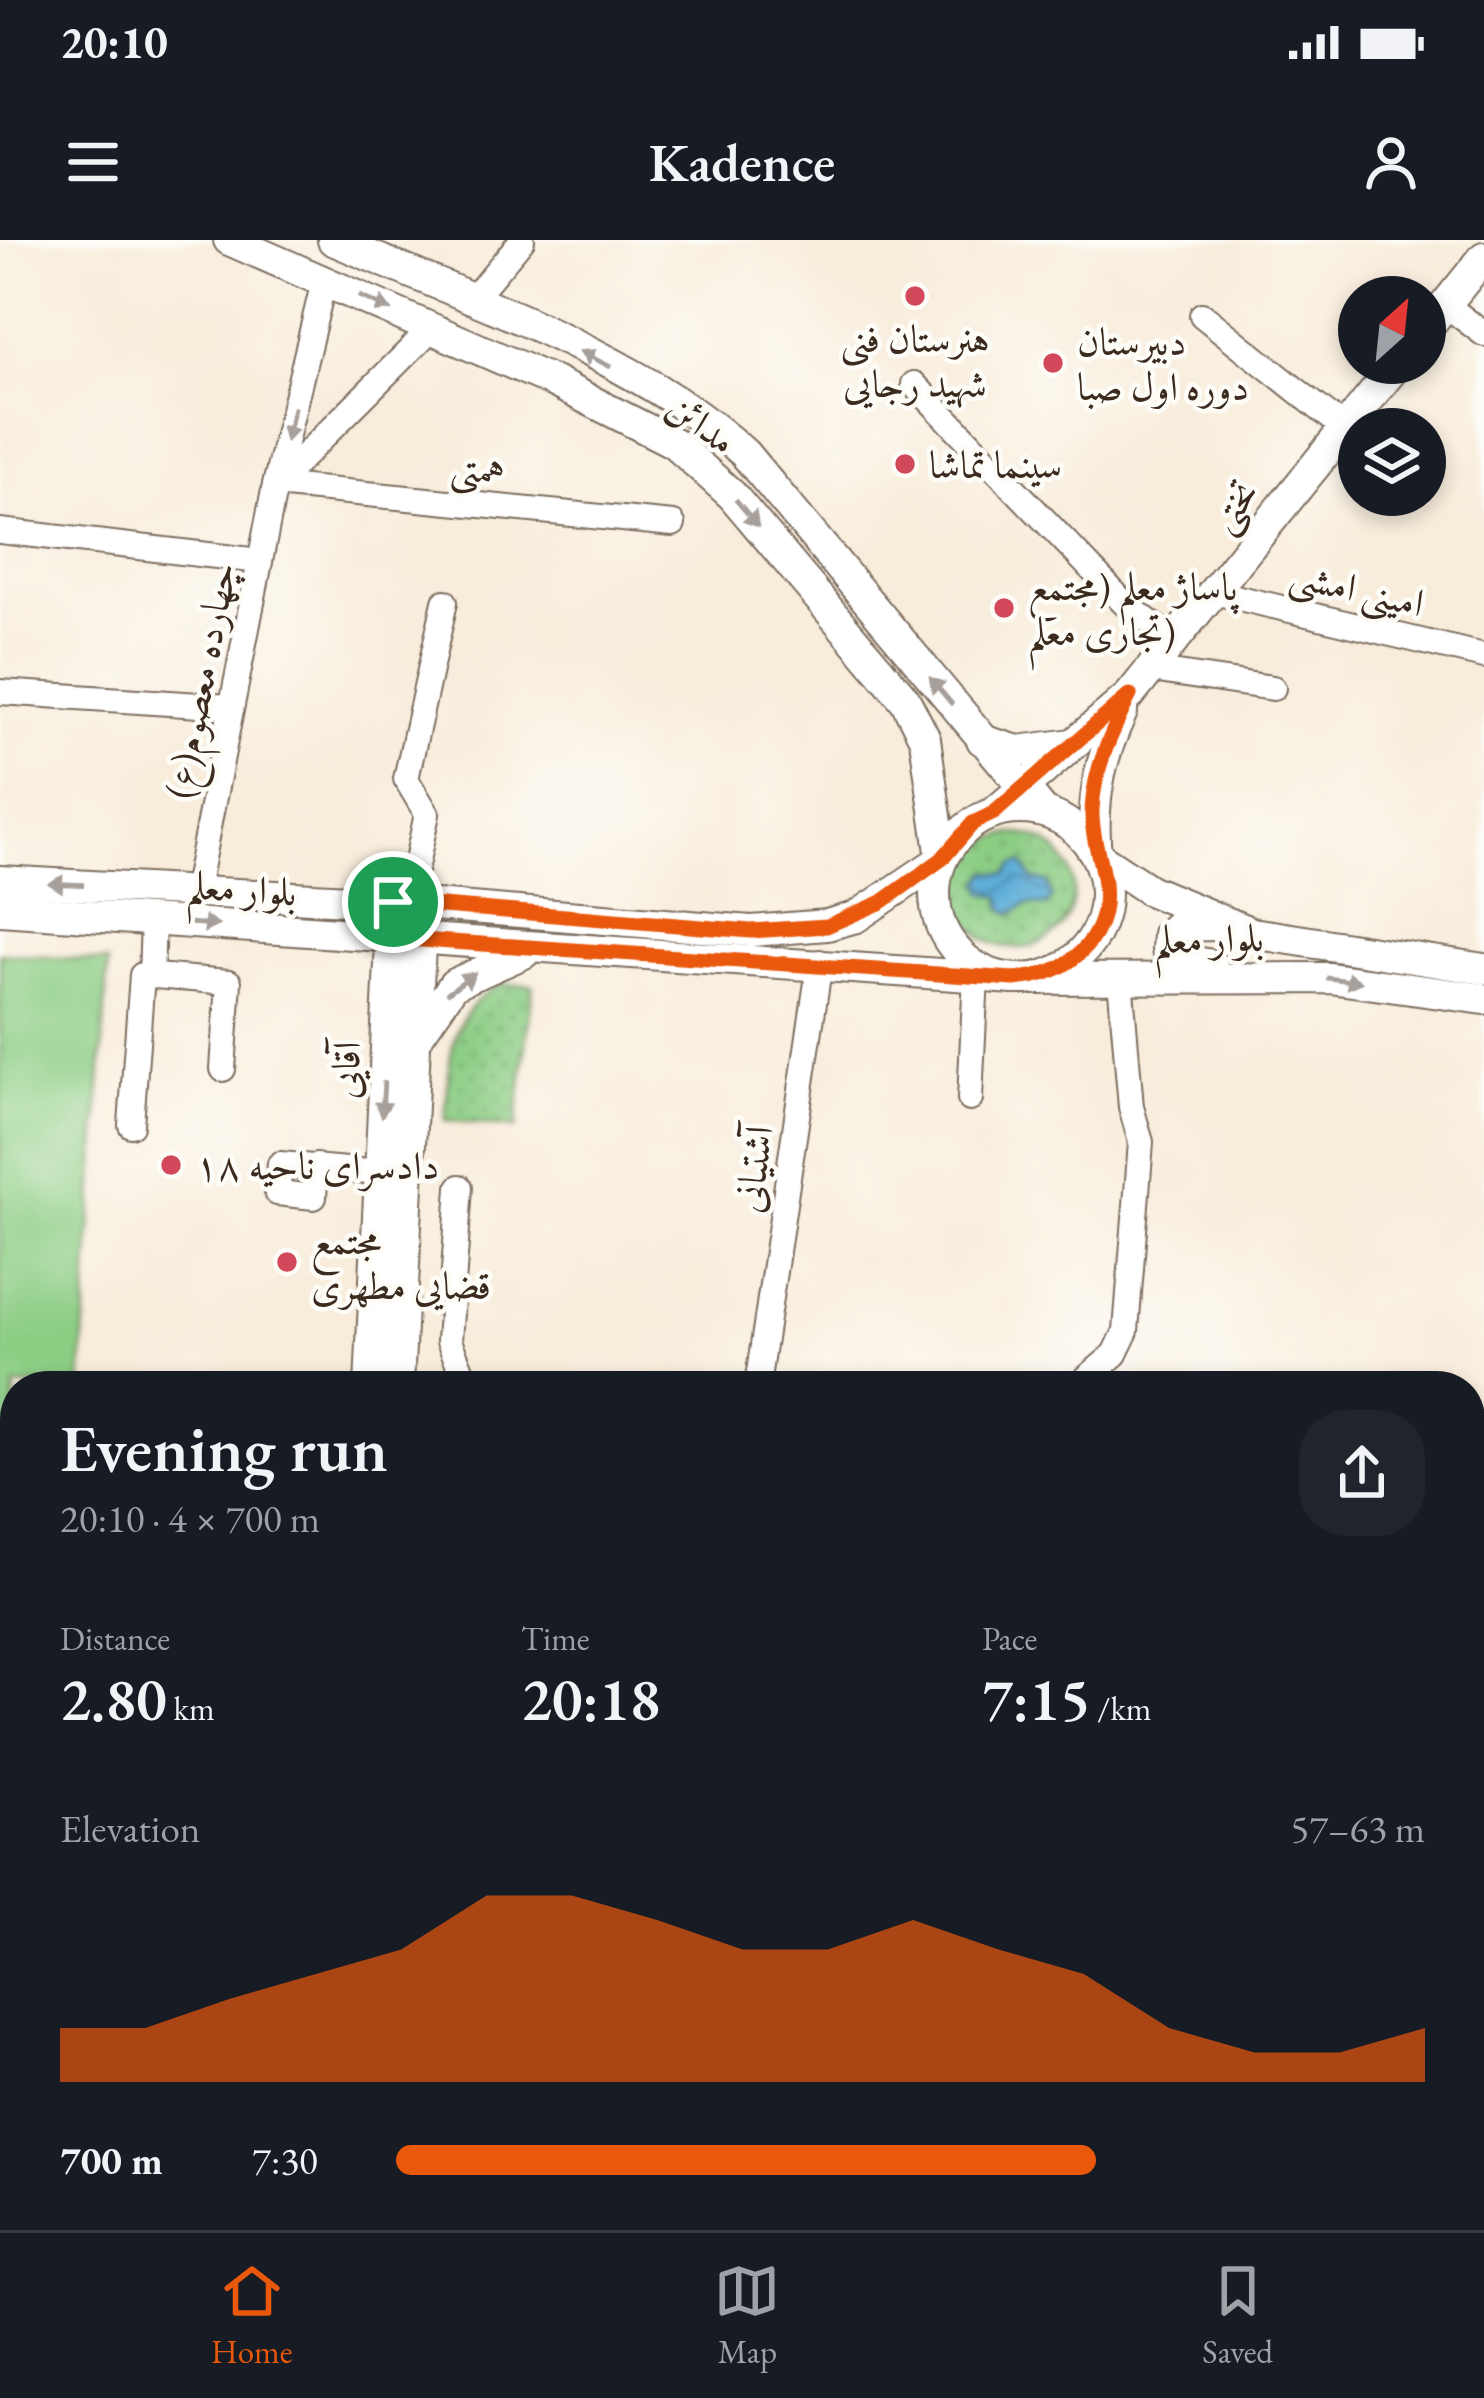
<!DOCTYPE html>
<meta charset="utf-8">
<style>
:root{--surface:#171b24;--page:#20242c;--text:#f1f3f6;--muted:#9ea1a6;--line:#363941;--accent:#ea580c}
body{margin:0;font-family:"EB Garamond",Amiri,serif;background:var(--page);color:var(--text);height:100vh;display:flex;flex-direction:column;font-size:45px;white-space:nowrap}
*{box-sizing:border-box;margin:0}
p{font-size:39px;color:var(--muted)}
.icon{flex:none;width:66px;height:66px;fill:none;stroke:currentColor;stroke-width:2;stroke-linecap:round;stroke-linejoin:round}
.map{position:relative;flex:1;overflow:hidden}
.side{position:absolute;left:0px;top:1131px;width:1485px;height:861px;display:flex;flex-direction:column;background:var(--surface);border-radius:48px 48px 0 0;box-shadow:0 6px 18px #0003}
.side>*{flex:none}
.needle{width:78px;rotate:27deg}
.buttons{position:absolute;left:1338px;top:36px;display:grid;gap:24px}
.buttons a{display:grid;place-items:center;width:108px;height:108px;border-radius:50%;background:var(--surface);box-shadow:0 6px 18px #0003;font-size:60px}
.pin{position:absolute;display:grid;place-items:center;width:102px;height:102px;color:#fff;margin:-51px;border:6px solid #fff;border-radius:50%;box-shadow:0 3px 12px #0007}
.round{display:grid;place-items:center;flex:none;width:126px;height:126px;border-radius:48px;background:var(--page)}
.head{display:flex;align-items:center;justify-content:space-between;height:204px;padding:0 60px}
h1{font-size:66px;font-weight:600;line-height:90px}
.stats{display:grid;grid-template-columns:repeat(3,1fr);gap:18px;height:204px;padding:12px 60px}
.stats div{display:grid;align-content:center}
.stats b{font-size:60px;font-weight:600}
.stats small{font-size:33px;font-weight:400}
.stats p{font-size:33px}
.chart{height:336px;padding:24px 60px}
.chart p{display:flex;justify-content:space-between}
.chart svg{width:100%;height:216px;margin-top:12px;fill:var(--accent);opacity:.7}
ul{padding:0 60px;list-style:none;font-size:39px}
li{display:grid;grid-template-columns:192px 144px 1fr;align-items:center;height:90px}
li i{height:30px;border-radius:15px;background:var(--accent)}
.status{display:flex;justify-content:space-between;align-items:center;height:84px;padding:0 60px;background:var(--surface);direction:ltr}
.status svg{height:33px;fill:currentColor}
header{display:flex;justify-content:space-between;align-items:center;height:156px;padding:0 60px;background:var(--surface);font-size:54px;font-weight:600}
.tabs{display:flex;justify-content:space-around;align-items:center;height:168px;border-top:3px solid var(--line);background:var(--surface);font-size:33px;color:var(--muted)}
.tabs a{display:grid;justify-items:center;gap:6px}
.tabs .active{color:var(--accent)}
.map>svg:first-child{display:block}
.grass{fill:url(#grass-dots);stroke:#647c51;stroke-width:3}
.park{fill:#8ccd84;stroke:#647c51;stroke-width:3}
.water{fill:url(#water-waves);stroke:#4c6c7b;stroke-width:3}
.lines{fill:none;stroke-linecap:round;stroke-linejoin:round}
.minor-casing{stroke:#7d6e60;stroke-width:28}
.major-casing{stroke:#7d6e60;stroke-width:34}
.minor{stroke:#fff;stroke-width:24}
.major{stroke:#fff;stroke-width:30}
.oneway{fill:#a79f9a}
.route-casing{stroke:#fff;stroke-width:24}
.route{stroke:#ea580c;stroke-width:15}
.poi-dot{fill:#d1495b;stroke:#fdfcf7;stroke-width:4.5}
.labels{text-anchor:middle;stroke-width:9;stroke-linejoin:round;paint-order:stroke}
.poi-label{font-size:39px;fill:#3b2a1e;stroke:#fdfcf7;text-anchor:start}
.street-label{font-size:39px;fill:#3b2a1e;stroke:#fdfcf7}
</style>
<div class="status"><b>20:10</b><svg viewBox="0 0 49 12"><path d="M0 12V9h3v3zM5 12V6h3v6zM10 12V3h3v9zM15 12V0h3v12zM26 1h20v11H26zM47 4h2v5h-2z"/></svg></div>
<header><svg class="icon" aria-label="menu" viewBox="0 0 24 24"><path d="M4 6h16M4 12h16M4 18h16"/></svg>Kadence<svg class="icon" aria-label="person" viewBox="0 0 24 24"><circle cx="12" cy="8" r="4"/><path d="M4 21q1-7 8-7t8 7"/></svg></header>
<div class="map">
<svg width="1484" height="1990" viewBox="0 0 1484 1990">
<defs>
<pattern id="grass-dots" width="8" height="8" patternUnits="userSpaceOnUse" patternTransform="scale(3)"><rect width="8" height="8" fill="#8ccd84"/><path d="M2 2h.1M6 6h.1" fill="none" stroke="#7ab072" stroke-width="1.8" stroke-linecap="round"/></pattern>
<pattern id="water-waves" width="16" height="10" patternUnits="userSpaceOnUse" patternTransform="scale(3)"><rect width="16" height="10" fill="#5dadd8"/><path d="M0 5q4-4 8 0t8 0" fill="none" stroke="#4e8daf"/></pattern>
</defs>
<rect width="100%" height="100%" fill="#fdfcf7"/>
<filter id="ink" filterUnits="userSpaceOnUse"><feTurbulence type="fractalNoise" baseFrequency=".00833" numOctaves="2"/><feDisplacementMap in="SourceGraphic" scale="24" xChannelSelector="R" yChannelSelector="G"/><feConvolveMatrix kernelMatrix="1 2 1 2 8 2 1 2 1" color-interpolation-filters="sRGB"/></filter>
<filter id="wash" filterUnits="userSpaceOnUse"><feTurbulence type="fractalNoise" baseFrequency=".004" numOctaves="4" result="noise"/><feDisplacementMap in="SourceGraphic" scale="48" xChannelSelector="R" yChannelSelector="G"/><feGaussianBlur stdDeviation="2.7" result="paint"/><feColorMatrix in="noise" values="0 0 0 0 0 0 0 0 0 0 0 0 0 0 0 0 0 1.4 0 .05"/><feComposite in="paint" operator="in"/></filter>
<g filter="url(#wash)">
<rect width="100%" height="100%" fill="#f8ecda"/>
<!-- grass -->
<g class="grass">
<circle cx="1016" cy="651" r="57"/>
<path d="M500,744L533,745L516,888L445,880C451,823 444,774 500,744Z"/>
</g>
<!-- park -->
<g class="park">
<path d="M0,713L108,722L81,1146H15V1904L0,1943Z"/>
<path d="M770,1977H1216L1212,1990H774Z"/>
</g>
<!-- water -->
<path class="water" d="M1023,623L1033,640L1047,642L1052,657L1046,666L1027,664L1012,674L1003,669L1001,657L984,652L981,642L987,632L1007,634L1013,625Z"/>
</g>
<g filter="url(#ink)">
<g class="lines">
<!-- minor casing -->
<g class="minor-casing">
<g id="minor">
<path d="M471,61L522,0"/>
<path d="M1446,65L1484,94"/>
<path d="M1202,75L1344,188"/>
<path d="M914,144L1124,363L1175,401"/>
<path d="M277,243L432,88"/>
<path d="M275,245L673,284"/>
<path d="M0,291L260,321"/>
<path d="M1214,352L1484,416"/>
<path d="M1151,430L1273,448"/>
<path d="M0,452L231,467"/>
<path d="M196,649L275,245L324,41"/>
<path d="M408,663L427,574L406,539L445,362"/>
<path d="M151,736L153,681"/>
<path d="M970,859L976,735"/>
<path d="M131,885L142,735L229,742L223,829"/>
<path d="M316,926L314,957L277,953L280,924L380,933"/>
<path d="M460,947L449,1101L468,1146"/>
<path d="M1082,1142L1115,1114L1126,1091L1141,902L1131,867L1120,738"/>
<path d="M757,1146L820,722"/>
<path d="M1470,1311L1484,1271"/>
<path d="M1470,1500L1484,1506"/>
<path d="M1470,1614L1484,1620"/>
<path d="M1470,1729L1484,1735"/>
<path d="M1470,1843L1484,1850"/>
<path d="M751,1977L755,1990"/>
<path d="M1270,1977L1300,1990"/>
<path d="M369,1979L415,1977"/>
<path d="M1230,1990L1235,1977"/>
</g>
</g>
<!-- major casing -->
<g class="major-casing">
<g id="major">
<path d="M333,0C466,58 636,115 744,213L1044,572"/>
<path d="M1425,90L1484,17"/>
<path d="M1122,472C1099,520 1091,561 1096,615L1149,650L1252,693L1484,729"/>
<path d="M982,500L1018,511L1073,504"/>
<circle cx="1020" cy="654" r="85"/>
<path d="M994,573L1130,455L1398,123"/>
<path d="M0,641L422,664L751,691L827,685L856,677L942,619L925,499L905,460L732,255L674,203L554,142L229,0"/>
<path d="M0,670L1014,739L1330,738L1484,759"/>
<path d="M1212,725L1177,719L1167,710L1168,694L1177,686L1215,685"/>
<path d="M416,799L454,744L524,713"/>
<path d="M370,1146L392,680"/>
<path d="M398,1146L421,685"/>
<path d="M5,1990L15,1951"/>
</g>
</g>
<!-- minor -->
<use href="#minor" class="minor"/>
<!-- major -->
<use href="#major" class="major"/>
</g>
<!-- one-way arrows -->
<defs><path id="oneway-solid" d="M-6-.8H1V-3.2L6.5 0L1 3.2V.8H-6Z" transform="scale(3)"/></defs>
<g class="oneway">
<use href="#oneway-solid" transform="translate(375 63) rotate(24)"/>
<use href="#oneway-solid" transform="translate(595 119) rotate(-153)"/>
<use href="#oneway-solid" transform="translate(290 184) rotate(104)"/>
<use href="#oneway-solid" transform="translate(747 273) rotate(50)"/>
<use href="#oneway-solid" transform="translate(941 451) rotate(-130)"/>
<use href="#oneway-solid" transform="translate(66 644) rotate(-178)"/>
<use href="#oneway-solid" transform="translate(201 684) rotate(4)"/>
<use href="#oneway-solid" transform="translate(1344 740) rotate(7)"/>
<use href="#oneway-solid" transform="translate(461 743) rotate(-36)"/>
<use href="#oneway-solid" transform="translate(383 859) rotate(93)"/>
</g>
</g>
<g class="lines" filter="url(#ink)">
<!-- route casing -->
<g class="route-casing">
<path id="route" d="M1130,455C1112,492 1094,528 1092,570C1091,596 1101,619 1104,644C1110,701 1067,736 1014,739L391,698L393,662L751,691L827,686L882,662L942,619L973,583L994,573Z"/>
</g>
<!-- route -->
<use href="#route" class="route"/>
</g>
<!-- markers -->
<g class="poi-dot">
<circle cx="915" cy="56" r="12"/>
<circle cx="1053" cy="123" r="12"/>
<circle cx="905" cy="224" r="12"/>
<circle cx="1004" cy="368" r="12"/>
<circle cx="171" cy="925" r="12"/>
<circle cx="287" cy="1022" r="12"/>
</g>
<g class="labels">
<!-- poi labels -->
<g class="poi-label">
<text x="915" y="112" text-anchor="middle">هنرستان فنی<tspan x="915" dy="45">شهید رجایی</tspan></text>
<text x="1077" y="115">دبیرستان<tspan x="1077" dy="45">دوره اول صبا</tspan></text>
<text x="929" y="238">سینما تماشا</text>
<text x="1028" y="360">پاساژ معلم (مجتمع<tspan x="1028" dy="45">تجاری معلم)</tspan></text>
<text x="195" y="939">دادسرای ناحیه ۱۸</text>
<text x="311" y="1014">مجتمع<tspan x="311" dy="45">قضایی مطهری</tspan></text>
</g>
<!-- street labels -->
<g class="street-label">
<text transform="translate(702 183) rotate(36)" y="14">مدائن</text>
<text transform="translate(478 228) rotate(6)" y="14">همتی</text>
<text transform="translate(1233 265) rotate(-52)" y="14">تختی</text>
<text transform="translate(1357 348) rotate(13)" y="14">امینی امشی</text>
<text transform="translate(200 440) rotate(-79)" y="14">چهارده معصوم(ع)</text>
<text transform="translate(242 648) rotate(4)" y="14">بلوار معلم</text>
<text transform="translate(1209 698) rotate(-1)" y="14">بلوار معلم</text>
<text transform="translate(345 830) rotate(-87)" y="14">آقایی</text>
<text transform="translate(753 929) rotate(-82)" y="14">آشتیانی</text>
</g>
</g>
</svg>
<div class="buttons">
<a><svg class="needle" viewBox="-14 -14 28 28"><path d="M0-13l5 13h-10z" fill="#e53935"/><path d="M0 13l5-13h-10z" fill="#9ea1a6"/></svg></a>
<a><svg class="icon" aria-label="layers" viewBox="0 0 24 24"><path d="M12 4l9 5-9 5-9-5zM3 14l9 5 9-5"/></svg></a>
</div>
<div class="pin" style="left:393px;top:662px;background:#1e9e55"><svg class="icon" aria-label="arrive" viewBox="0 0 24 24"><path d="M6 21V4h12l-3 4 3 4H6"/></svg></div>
<section class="side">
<div class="head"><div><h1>Evening run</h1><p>20:10 · 4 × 700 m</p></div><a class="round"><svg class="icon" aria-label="share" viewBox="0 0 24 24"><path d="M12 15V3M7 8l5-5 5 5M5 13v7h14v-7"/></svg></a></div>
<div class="stats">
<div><p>Distance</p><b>2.80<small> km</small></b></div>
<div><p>Time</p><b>20:18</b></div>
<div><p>Pace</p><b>7:15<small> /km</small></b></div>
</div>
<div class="chart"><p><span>Elevation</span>57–63 m</p>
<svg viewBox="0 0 160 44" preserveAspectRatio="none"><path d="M0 44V33L10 33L20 27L30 22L40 17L50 6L60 6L70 11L80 17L90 17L100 11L110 17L120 22L130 33L140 38L150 38L160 33V44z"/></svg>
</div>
<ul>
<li><b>700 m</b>7:30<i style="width:68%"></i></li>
</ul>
</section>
</div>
<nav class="tabs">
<a class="active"><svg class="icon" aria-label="home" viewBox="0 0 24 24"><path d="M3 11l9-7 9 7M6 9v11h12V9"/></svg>Home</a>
<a><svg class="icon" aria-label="map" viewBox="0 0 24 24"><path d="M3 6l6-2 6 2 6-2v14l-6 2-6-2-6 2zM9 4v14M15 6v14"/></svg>Map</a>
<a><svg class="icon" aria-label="saved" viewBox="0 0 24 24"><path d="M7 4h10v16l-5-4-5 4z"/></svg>Saved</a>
</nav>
